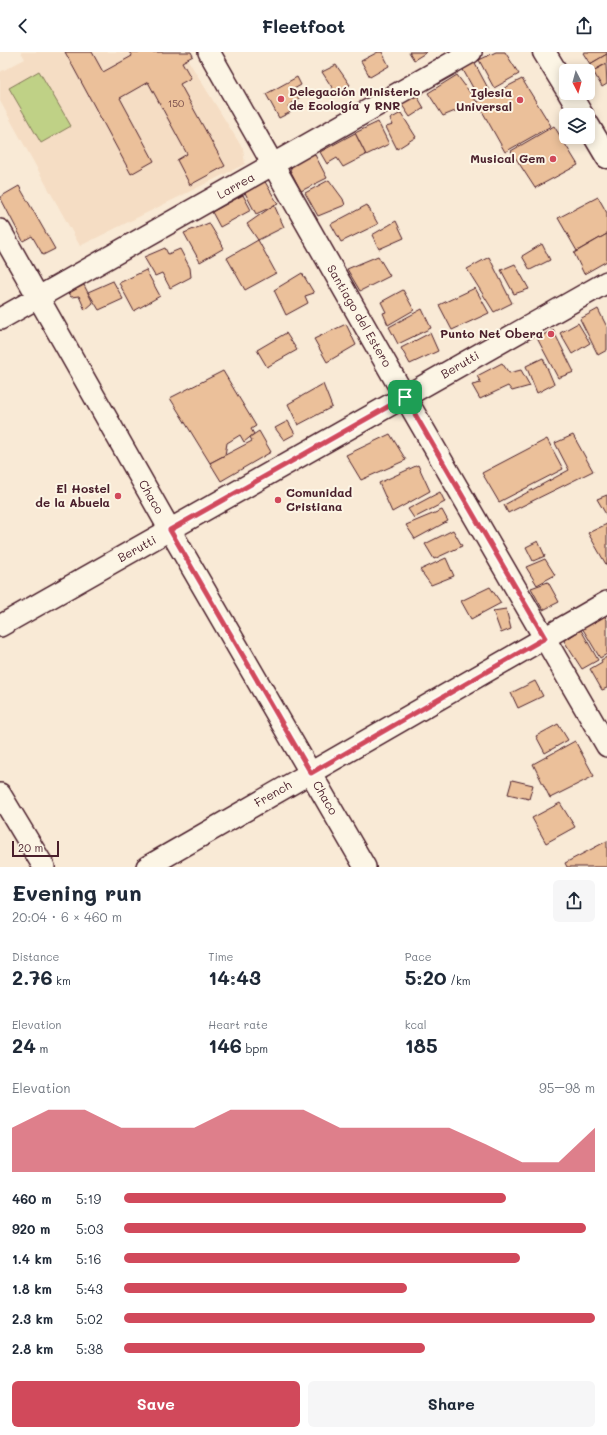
<!DOCTYPE html>
<meta charset="utf-8">
<style>
:root{--surface:#fff;--page:#f6f6f7;--text:#1f2937;--muted:#747a83;--accent:#d1495b}
body{margin:0;font-family:Mali,sans-serif;background:var(--page);color:var(--text);height:100vh;display:flex;flex-direction:column;font-size:15px;white-space:nowrap}
*{box-sizing:border-box;margin:0}
p{font-size:13px;color:var(--muted)}
.icon{flex:none;width:22px;height:22px;fill:none;stroke:currentColor;stroke-width:2;stroke-linecap:round;stroke-linejoin:round}
.map{position:relative;height:815px;overflow:hidden}
.side{display:flex;flex-direction:column;background:var(--surface);flex:1}
.side>*{flex:none}
.needle{width:26px;rotate:174deg}
.controls{position:absolute;left:559px;top:12px;display:grid;gap:8px}
.controls a{display:grid;place-items:center;width:36px;height:36px;border-radius:6px;background:var(--surface);box-shadow:0 2px 10px #0003;font-size:20px}
.scale{position:absolute;left:12px;bottom:10px;width:47px;box-sizing:border-box;padding-left:4px;border:2px solid #4a1f2b;border-top:0;font-size:11px;line-height:14px;white-space:nowrap;color:#4a1f2b;-webkit-text-stroke:3px #fcf5e5;paint-order:stroke}
.pin{position:absolute;display:grid;place-items:center;width:34px;height:34px;color:#fff;margin:-17px;border-radius:8px;box-shadow:0 2px 6px #0006}
.round{display:grid;place-items:center;flex:none;width:42px;height:42px;border-radius:6px;background:var(--page)}
.summary{display:flex;align-items:center;justify-content:space-between;height:68px;padding:0 12px}
h1{font-size:22px;font-weight:700;line-height:30px}
.metrics{display:grid;grid-template-columns:repeat(3,1fr);gap:6px;height:68px;padding:4px 12px}
.metrics div{display:grid;align-content:center}
.metrics b{font-size:20px;font-weight:700}
.metrics small{font-size:11px;font-weight:400}
.metrics p{font-size:11px}
.chart{height:112px;padding:8px 12px}
.chart p{display:flex;justify-content:space-between}
.chart svg{width:100%;height:72px;margin-top:4px;fill:var(--accent);opacity:.7}
.primary-button{display:flex;gap:8px;margin-top:auto;padding:8px 12px}
.primary-button a{flex:1;height:46px;border-radius:6px;background:var(--accent);color:#fff;font-size:16px;font-weight:700;line-height:46px;text-align:center}
.primary-button a+a{background:var(--page);color:var(--text)}
ul{padding:0 12px;list-style:none;font-size:13px}
li{display:grid;grid-template-columns:64px 48px 1fr;align-items:center;height:30px}
li i{height:10px;border-radius:5px;background:var(--accent)}
header{display:flex;justify-content:space-between;align-items:center;height:52px;padding:0 12px;background:var(--surface);font-size:18px;font-weight:700}
.map>svg:first-child{display:block}
.built{fill:#f5ddc4}
.green{fill:#bfd186;stroke:#847858}
.building{fill:#ebc09a;stroke:#4a1f2b}
.lines{fill:none;stroke-linecap:round;stroke-linejoin:round}
.minor-casing{stroke:#4a1f2b;stroke-width:24}
.major-casing{stroke:#4a1f2b;stroke-width:25}
.minor{stroke:#fcf5e5;stroke-width:21}
.major{stroke:#fcf5e5;stroke-width:22}
.route-casing{stroke:#fff;stroke-width:8}
.route{stroke:#d1495b;stroke-width:5}
.poi-dot{fill:#d1495b;stroke:#fcf5e5;stroke-width:1.5}
.labels{text-anchor:middle;stroke-width:4;stroke-linejoin:round;paint-order:stroke}
.number-label{font-size:10px;fill:#724747}
.poi-label{font-size:12px;font-weight:bold;fill:#4a1f2b;stroke:#fcf5e5;text-anchor:end}
.street-label{font-size:12px;fill:#4a1f2b;stroke:#fcf5e5}
</style>
<header><svg class="icon" aria-label="back" viewBox="0 0 24 24"><path d="M15 5l-7 7 7 7"/></svg>Fleetfoot<svg class="icon" aria-label="share" viewBox="0 0 24 24"><path d="M12 15V3M7 8l5-5 5 5M5 13v7h14v-7"/></svg></header>
<div class="map">
<svg width="607" height="815" viewBox="0 0 607 815">
<rect width="100%" height="100%" fill="#f9ead6"/>
<filter id="ink" filterUnits="userSpaceOnUse"><feTurbulence type="fractalNoise" baseFrequency=".025" numOctaves="2"/><feDisplacementMap in="SourceGraphic" scale="8" xChannelSelector="R" yChannelSelector="G"/><feConvolveMatrix kernelMatrix="1 2 1 2 8 2 1 2 1" color-interpolation-filters="sRGB"/></filter>
<g filter="url(#ink)">
<!-- built -->
<path class="built" d="M21,0H183L243,97L245,112L80,194L0,49V20L25,7Z"/>
<!-- green -->
<path class="green" d="M39,19L71,74L41,91L9,36Z"/>
<!-- building -->
<g class="building">
<path d="M65,0H92L103,20L132,4L129,0H191L193,4L182,10L191,26L180,32L225,114L190,133L177,108L187,102L148,30L120,46L154,109L131,122Z"/>
<path d="M378,0H382L389,14L370,25L361,9Z"/>
<path d="M409,0H427L414,8Z"/>
<path d="M496,0H505L519,22L494,36L479,8Z"/>
<path d="M585,0H607V2L590,12L583,1Z"/>
<path d="M607,2V11L593,19L590,12Z"/>
<path d="M474,10L489,38L477,43L462,16Z"/>
<path d="M606,12L607,32L602,35L593,19Z"/>
<path d="M336,13L350,33L335,40L322,20Z"/>
<path d="M457,23L477,50L443,64L428,41Z"/>
<path d="M297,25L301,33L294,37L299,47L288,54L291,60L279,66L266,42Z"/>
<path d="M522,27L551,74L505,100L477,50Z"/>
<path d="M417,44L424,56L410,65L400,50Z"/>
<path d="M401,61L416,85L397,97L386,75L393,73L390,67Z"/>
<path d="M378,70L389,92L366,103L355,81Z"/>
<path d="M554,74L578,113L535,136L511,99Z"/>
<path d="M355,81L366,103L343,115L337,106L327,112L320,100Z"/>
<path d="M314,101L327,126L301,139L290,118L294,111Z"/>
<path d="M264,128L278,152L256,162L243,137Z"/>
<path d="M329,128L343,147L345,153L318,164L305,141Z"/>
<path d="M19,134L55,197L43,203L32,184L23,189L0,145Z"/>
<path d="M243,143L251,158L220,175L212,160Z"/>
<path d="M598,145L607,161V182L577,199L558,166Z"/>
<path d="M274,153L284,175L258,188L247,172Z"/>
<path d="M367,153L378,172L341,190L331,172Z"/>
<path d="M396,169L404,186L379,197L372,183Z"/>
<path d="M209,171L224,196L200,210L184,181Z"/>
<path d="M607,182V209L584,222L574,201Z"/>
<path d="M258,188L276,221L245,238L227,206Z"/>
<path d="M542,192L550,208L530,218L522,204Z"/>
<path d="M165,196L168,202L180,197L190,216L191,225L170,236L162,221L155,224L144,205Z"/>
<path d="M378,204L390,224L360,239L347,217Z"/>
<path d="M489,205L512,251L494,260L467,217Z"/>
<path d="M515,212L529,237L514,242L501,218Z"/>
<path d="M146,218L160,244L134,259L119,231Z"/>
<path d="M302,221L314,241L305,244L308,251L286,263L274,238Z"/>
<path d="M113,229L123,247L99,258L88,240Z"/>
<path d="M84,233L93,251L85,258L79,244L71,245L68,241Z"/>
<path d="M475,236L489,261L452,278L439,253Z"/>
<path d="M403,238L414,258L388,273L383,261L386,260L381,250Z"/>
<path d="M422,257L431,276L398,292L389,275Z"/>
<path d="M598,257L607,275V298L598,303L580,267Z"/>
<path d="M578,271L590,291L572,302L560,281Z"/>
<path d="M346,272L356,293L327,310L314,287Z"/>
<path d="M553,278L574,320L558,326L537,286Z"/>
<path d="M286,281L297,298L267,315L257,298Z"/>
<path d="M430,281L438,299L410,312L401,296Z"/>
<path d="M543,306L554,332L537,341L526,314Z"/>
<path d="M502,311L509,321L521,318L530,334L512,339L508,334L480,347L472,333L481,331L477,324Z"/>
<path d="M223,319L256,374L251,377L254,382L244,390L240,383L227,391L225,403L210,411L170,346Z"/>
<path d="M323,332L332,355L298,373L288,352Z"/>
<path d="M288,369L295,382L284,388L275,376Z"/>
<path d="M259,379L271,400L221,429L210,411L252,389L250,385Z"/>
<path d="M390,382L406,408L361,428L346,403Z"/>
<path d="M573,383L593,419L508,461L504,453L569,418L555,391Z"/>
<path d="M547,387L563,417L499,450L482,421Z"/>
<path d="M418,413L430,439L392,460L379,431Z"/>
<path d="M440,440L445,450L414,466L408,457Z"/>
<path d="M607,443V464L597,447Z"/>
<path d="M442,458L448,469L415,487L406,473Z"/>
<path d="M607,472V514L588,481Z"/>
<path d="M453,478L462,494L434,507L425,492Z"/>
<path d="M538,489L545,504L533,509L526,495Z"/>
<path d="M446,506L454,524L431,533L420,518Z"/>
<path d="M545,507L555,523L537,533L526,515Z"/>
<path d="M548,530L559,550L543,558L531,536Z"/>
<path d="M490,535L501,551L471,567L461,549Z"/>
<path d="M506,557L511,577L501,581L493,559Z"/>
<path d="M603,561L607,568V602L600,606L581,574Z"/>
<path d="M581,578L598,608L582,617L564,589Z"/>
<path d="M607,605V636L602,638L590,617L602,610L601,608Z"/>
<path d="M535,629L543,644L518,656L511,641Z"/>
<path d="M558,672L568,688L545,701L536,684Z"/>
<path d="M575,689L594,724L550,746L533,712Z"/>
<path d="M512,728L533,733L529,747L508,742Z"/>
<path d="M560,751L575,775L546,791L532,766Z"/>
<path d="M607,789V815H567L565,811Z"/>
</g>
<g class="lines">
<!-- minor casing -->
<g class="minor-casing">
<g id="minor">
<path d="M209,0L405,345L607,694"/>
<path d="M0,178L170,478L365,815"/>
<path d="M0,267L471,0"/>
<path d="M0,574L607,230"/>
<path d="M0,742L44,815"/>
<path d="M147,815L607,550"/>
</g>
</g>
<!-- major casing -->
<g class="major-casing">
<g id="major">
<path d="M544,0L566,36"/>
<path d="M569,41L582,63"/>
<path d="M588,73L607,105"/>
</g>
</g>
<!-- minor -->
<use href="#minor" class="minor"/>
<!-- major -->
<use href="#major" class="major"/>
</g>
</g>
<g class="lines" filter="url(#ink)">
<!-- route casing -->
<g class="route-casing">
<path id="route" d="M405,345L545,586L311,721L170,478Z"/>
</g>
<!-- route -->
<use href="#route" class="route"/>
</g>
<!-- markers -->
<g class="poi-dot">
<circle cx="281" cy="47" r="4"/>
<circle cx="520" cy="48" r="4"/>
<circle cx="553" cy="107" r="4"/>
<circle cx="551" cy="282" r="4"/>
<circle cx="118" cy="444" r="4"/>
<circle cx="278" cy="448" r="4"/>
</g>
<g class="labels">
<!-- number labels -->
<g class="number-label">
<text x="176" y="55">150</text>
</g>
<!-- poi labels -->
<g class="poi-label">
<text x="289" y="44" text-anchor="start">Delegación Ministerio<tspan x="289" dy="14">de Ecología y RNR</tspan></text>
<text x="512" y="45">Iglesia<tspan x="512" dy="14">Universal</tspan></text>
<text x="545" y="111">Musical Gem</text>
<text x="543" y="286">Punto Net Obera</text>
<text x="110" y="441">El Hostel<tspan x="110" dy="14">de la Abuela</tspan></text>
<text x="286" y="445" text-anchor="start">Comunidad<tspan x="286" dy="14">Cristiana</tspan></text>
</g>
<!-- street labels -->
<g class="street-label">
<text transform="translate(236 134) rotate(-29)" y="4">Larrea</text>
<text transform="translate(359 264) rotate(60)" y="4">Santiago del Estero</text>
<text transform="translate(460 313) rotate(-30)" y="4">Berutti</text>
<text transform="translate(151 445) rotate(60)" y="4">Chaco</text>
<text transform="translate(137 497) rotate(-29)" y="4">Berutti</text>
<text transform="translate(273 742) rotate(-30)" y="4">French</text>
<text transform="translate(325 746) rotate(60)" y="4">Chaco</text>
</g>
</g>
</svg>
<div class="controls">
<a><svg class="needle" viewBox="-14 -14 28 28"><path d="M0-13l5 13h-10z" fill="#e53935"/><path d="M0 13l5-13h-10z" fill="#747a83"/></svg></a>
<a><svg class="icon" aria-label="layers" viewBox="0 0 24 24"><path d="M12 4l9 5-9 5-9-5zM3 14l9 5 9-5"/></svg></a>
</div>
<div class="scale">20 m</div>
<div class="pin" style="left:405px;top:345px;background:#1e9e55"><svg class="icon" aria-label="arrive" viewBox="0 0 24 24"><path d="M6 21V4h12l-3 4 3 4H6"/></svg></div>
</div>
<section class="side">
<div class="summary"><div><h1>Evening run</h1><p>20:04 · 6 × 460 m</p></div><a class="round"><svg class="icon" aria-label="share" viewBox="0 0 24 24"><path d="M12 15V3M7 8l5-5 5 5M5 13v7h14v-7"/></svg></a></div>
<div class="metrics">
<div><p>Distance</p><b>2.76<small> km</small></b></div>
<div><p>Time</p><b>14:43</b></div>
<div><p>Pace</p><b>5:20<small> /km</small></b></div>
</div>
<div class="metrics">
<div><p>Elevation</p><b>24<small> m</small></b></div>
<div><p>Heart rate</p><b>146<small> bpm</small></b></div>
<div><p>kcal</p><b>185</b></div>
</div>
<div class="chart"><p><span>Elevation</span>95–98 m</p>
<svg viewBox="0 0 160 44" preserveAspectRatio="none"><path d="M0 44V17L10 6L20 6L30 17L40 17L50 17L60 6L70 6L80 6L90 17L100 17L110 17L120 17L130 27L140 38L150 38L160 17V44z"/></svg>
</div>
<ul>
<li><b>460 m</b>5:19<i style="width:81%"></i></li>
<li><b>920 m</b>5:03<i style="width:98%"></i></li>
<li><b>1.4 km</b>5:16<i style="width:84%"></i></li>
<li><b>1.8 km</b>5:43<i style="width:60%"></i></li>
<li><b>2.3 km</b>5:02<i style="width:100%"></i></li>
<li><b>2.8 km</b>5:38<i style="width:64%"></i></li>
</ul>
<div class="primary-button"><a>Save</a><a>Share</a></div>
</section>
